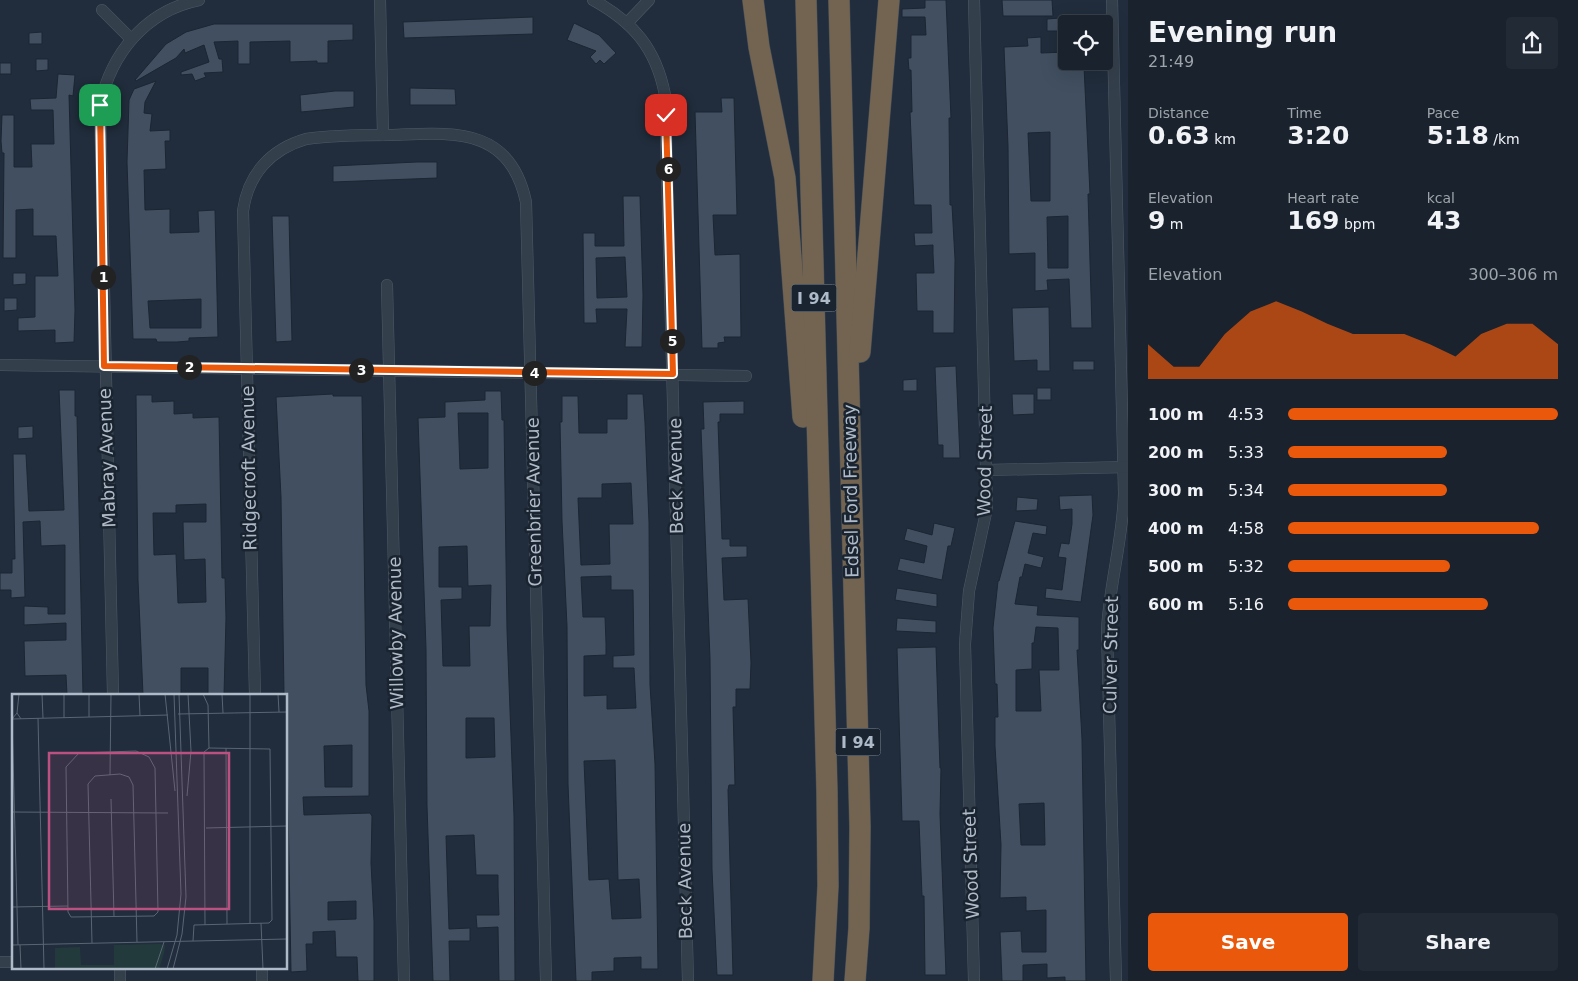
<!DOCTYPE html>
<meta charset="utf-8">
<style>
:root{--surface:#19222d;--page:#222a35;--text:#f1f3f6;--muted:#9fa4aa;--line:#373f49;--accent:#ea580c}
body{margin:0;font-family:"DejaVu Sans",sans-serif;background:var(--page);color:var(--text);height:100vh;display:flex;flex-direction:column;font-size:19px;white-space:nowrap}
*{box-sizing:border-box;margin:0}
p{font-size:16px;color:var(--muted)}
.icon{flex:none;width:28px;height:28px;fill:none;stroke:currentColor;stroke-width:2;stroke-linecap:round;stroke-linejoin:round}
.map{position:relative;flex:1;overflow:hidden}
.panel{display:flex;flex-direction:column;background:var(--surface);width:450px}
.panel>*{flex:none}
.buttons{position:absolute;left:1058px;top:15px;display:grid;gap:10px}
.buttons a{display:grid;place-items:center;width:55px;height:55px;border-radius:5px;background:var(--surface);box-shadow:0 5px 20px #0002,0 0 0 1px var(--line);font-size:25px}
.pin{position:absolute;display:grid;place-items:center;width:42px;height:42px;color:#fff;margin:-21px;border-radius:10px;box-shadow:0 2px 8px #0006}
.km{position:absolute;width:25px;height:25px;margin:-12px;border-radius:50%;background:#222;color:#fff;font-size:14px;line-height:25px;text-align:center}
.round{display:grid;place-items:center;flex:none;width:52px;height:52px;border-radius:5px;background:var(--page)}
.overview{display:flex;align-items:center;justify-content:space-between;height:85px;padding:0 20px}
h1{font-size:28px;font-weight:700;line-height:38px}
.metrics{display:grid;grid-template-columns:repeat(3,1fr);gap:8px;height:85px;padding:5px 20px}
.metrics div{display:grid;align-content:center}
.metrics b{font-size:25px;font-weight:700}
.metrics small{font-size:14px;font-weight:400}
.metrics p{font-size:14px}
.chart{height:140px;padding:10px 20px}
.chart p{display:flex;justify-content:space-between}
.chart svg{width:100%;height:90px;margin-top:5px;fill:var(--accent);opacity:.7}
.action{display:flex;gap:10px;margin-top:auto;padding:10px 20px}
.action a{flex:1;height:58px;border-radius:5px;background:var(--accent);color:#fff;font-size:20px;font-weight:700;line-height:58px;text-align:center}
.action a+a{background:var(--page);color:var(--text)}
ul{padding:0 20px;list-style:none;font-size:16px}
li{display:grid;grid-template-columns:80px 60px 1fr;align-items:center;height:38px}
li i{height:12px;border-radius:6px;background:var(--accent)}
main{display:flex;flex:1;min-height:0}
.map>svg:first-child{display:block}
.building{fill:#414f60;stroke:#1c2632;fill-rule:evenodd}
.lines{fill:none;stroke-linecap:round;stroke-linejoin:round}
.street-casing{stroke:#4f5a66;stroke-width:12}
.highway-casing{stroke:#3f4a56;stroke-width:22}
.street{stroke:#343f4c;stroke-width:11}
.highway{stroke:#726451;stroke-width:21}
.route-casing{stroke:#fff;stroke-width:10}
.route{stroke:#ea580c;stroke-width:6}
.labels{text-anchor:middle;stroke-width:5;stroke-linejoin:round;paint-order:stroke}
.shield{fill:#1a2430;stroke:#828d9a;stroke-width:1}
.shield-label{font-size:16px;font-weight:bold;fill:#afbac8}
.street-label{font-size:18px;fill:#afbac8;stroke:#1a2430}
.inset-road{fill:none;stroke:#5a6574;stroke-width:1}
.view{fill:#bb5181;fill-opacity:0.15;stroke:#bb5181;stroke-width:2.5}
.inset-edge{fill:none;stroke:#afbac8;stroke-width:2.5}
</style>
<main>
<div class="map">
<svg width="1128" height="981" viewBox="0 0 1128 981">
<rect width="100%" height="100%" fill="#212d3c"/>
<!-- building -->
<g class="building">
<path d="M925,0H946L951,118H949L950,205H952L955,259L954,333H933V311H917L916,273H934L933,254V245L915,246L914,233H932L931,205H914L910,112H912L911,70H909L908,58H911V35H926L925,17H902V9L925,8Z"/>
<path d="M1002,0H1052L1053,16H1003Z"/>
<path d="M533,17V34L404,38L403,22Z"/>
<path d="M1060,18L1061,31H1047V19Z"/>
<path d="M574,23L599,35L616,53L604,64L600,60L596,64L590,57L596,51L567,40Z"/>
<path d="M214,24H353V40L328,41V63H317V61L290,62V41L250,42V64H238V41L214,42L219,59H222L223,72L204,73L206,77L195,81L192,74L181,75V72L209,62L204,45L185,53L184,49L176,58L136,81L135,80L166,44L186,32Z"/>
<path d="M42,32V44H29V33Z"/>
<path d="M1041,37V53L1066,52V66H1084L1089,173L1090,194H1088L1092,328H1071L1069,279L1047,280L1048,290L1035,291V253L1009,254L1008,146L1004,47L1028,46L1027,38ZM1050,132V201H1031L1028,133ZM1068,216V268H1048L1047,217Z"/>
<path d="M36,59H48V70L36,71Z"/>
<rect x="0" y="63" width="11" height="11"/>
<path d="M58,74L75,75L73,96L69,95L75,310L74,342L55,343V330L18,331V318L35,317V276H58L56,236H33V209L16,210V258H3L4,153H2L1,141L2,115H14V167H32L31,144H54L53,110H31L30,99L56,98Z"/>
<path d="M156,81L145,102L144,113L152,114L150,131L170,130V141H165L166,169L144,170L145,210L170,209V233L199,232L198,211L215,210L218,337L189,338V341L177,342H157L156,339H133L127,162L129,100L134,89ZM201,299V328H150L148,301Z"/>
<path d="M410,88L455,89L456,105H410Z"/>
<path d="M335,91H354V107L301,112L300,95Z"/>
<path d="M721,98H734L737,215H713L715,255L740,254L741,337H724L725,342L718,343V348H702L695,112H722Z"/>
<path d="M417,162H437V178L333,182V166Z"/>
<path d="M623,196H640L643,295L642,347H625L627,309H596L597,323H584L583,233H595V246H624ZM625,257L627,297L597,298L596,258Z"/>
<path d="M272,216H289L292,341L276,342Z"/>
<path d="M13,273H26V284L13,285Z"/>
<path d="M4,298H17V310L4,311Z"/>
<path d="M1049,307L1050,371H1037V360L1014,361L1012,308Z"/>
<rect x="1073" y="361" width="21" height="9"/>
<path d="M956,366L960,458H943V445H938L935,367Z"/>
<path d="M917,379V391H903V380Z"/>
<rect x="1037" y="388" width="14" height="12"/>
<path d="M59,390H75V416H77L83,695H67L66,675L25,676L24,641L66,640V623L24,625V606L48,607V614H65V545L41,546L40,521L23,522L25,597L11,598V590H0V573H12V559H15L13,454H26L29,511L64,510Z"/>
<path d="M485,391H501L502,420H504L507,630L514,816L515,981H499L498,927L477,928L476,915H499L498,887V875H476L474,835L446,836L449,929L470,928V941H449L450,981H433L427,806L426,649L418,418L445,417V402L485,400ZM458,413H488V468L460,469ZM467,546L468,586L491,585L490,626H469L470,666H443L441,600L462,599V587H439V547ZM466,718H494L495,757L466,758Z"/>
<path d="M333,394V396H362L366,685L369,711V796L303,797L304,815L370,813L372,816L371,863L374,921V981H358L357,957H336L335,931L313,932V944H306L307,971L291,972L286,695H284L281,497L276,397ZM352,745V787H325L324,746ZM356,901V919L328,920V902Z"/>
<path d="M627,394H643L645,423L649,522L650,685L655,764L658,969H641V957L614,958V971L592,972V981H576L568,784L567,626L562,521L560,422H562V396H578L579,433H607V419H627ZM631,483L633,524H609L610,564L581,565L578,498H602V484ZM611,576V590H633L634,655L613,656V668H634L636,708L607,709V695L584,696V656L606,655V643L605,617H583L581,577ZM615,760L618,880L639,879L641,918L612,919L609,879L589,880L584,761Z"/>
<path d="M1012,394H1034V414L1013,415Z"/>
<path d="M136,395H152V402L174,401V414L193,413V418L219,417L222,578H225L226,618L224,695H208V668H181V694L143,695L138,580ZM206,504V522H183L184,560L205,559L206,602L178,603L176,554L154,555L153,513H176V505Z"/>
<path d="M744,401V414H720V422H718L722,539H730V546H747V557L722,558L724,600L748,599L751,663L750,689H736V707H733L735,785H729L728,790L733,975H717L712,870L710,659L701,429H704L703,402Z"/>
<path d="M33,426V438L18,439V427Z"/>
<path d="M1092,495L1093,515L1081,602L1045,598L1046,588L1062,590L1066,558L1058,557L1061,543L1069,544L1072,524V509L1060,510L1059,496Z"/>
<path d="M1017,497L1038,499L1037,510L1016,511Z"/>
<path d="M1015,521L1047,526L1046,535L1033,533L1028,553L1044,557L1041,568L1025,564L1022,577H1020L1015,604L1038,606L1037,615L1079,617V650H1077L1082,739L1086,981H1065V977L1047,978V964L1023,965V981H1002L1000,932L1021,931L1022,952H1046V910L1026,911V897L1000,898L1001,845L995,746V717H998L997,684H995L993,628L998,581H999ZM1036,627L1058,628L1059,670H1039L1041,711H1016V670L1032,669V643H1034ZM1044,803L1045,845H1021L1019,804Z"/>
<path d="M934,523L955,528L951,546H948L942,580L897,570L900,558L924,563L927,546L904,540L907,528L932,535Z"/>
<path d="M897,588L937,594V607L895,600Z"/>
<path d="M897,618L936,621V633L896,631Z"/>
<path d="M936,647L940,768H941L940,814L946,975H925L924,896H922L919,821H902L897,648Z"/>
</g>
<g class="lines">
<!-- street casing -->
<g class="street-casing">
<g id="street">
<path d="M380,0L383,135"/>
<path d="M593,0C633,22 656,48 665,95L688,981"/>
<path d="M1112,0L1124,493C1123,540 1109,585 1107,631L1116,981"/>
<path d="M102,10L131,39"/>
<path d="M628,22L649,0"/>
<path d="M387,285L404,981"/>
<path d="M0,365L746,376"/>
<path d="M987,470L1128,467"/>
<path d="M113,695L100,105C111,54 145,11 199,0"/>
<path d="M255,695L243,211C248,174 271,149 306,139C333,135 362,135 390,135C451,133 510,125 526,202L546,981"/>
<path d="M0,962H14"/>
<path d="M120,967V981"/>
<path d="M262,967V981"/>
<path d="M974,981L965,644L969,591L987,508L974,0"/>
</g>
</g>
<!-- highway casing -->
<g class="highway-casing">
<g id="highway">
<path d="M753,0L759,47L785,178L803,417"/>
<path d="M806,0L827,792L828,886L823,981"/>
<path d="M839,0L860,827L859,928L855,981"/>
<path d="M860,352L889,0"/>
</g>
</g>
<!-- street -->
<use href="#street" class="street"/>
<!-- highway -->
<use href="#highway" class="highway"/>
</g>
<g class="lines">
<!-- route casing -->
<g class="route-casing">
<path id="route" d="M100,105L104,366L673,374L666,115"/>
</g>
<!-- route -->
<use href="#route" class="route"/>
</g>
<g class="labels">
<!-- shield labels -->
<g class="shield">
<rect x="791.5" y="284.5" width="45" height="27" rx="4"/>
<rect x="835.5" y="728.5" width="45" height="27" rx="4"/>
</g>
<g class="shield-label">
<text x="814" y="304">I 94</text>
<text x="858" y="748">I 94</text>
</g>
<!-- street labels -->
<g class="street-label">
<text transform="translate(107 458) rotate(-92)" y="6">Mabray Avenue</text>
<text transform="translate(985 461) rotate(-89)" y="6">Wood Street</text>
<text transform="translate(249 468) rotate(-91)" y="6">Ridgecroft Avenue</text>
<text transform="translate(676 476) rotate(-91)" y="6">Beck Avenue</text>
<text transform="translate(851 491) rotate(-91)" y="6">Edsel Ford Freeway</text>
<text transform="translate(534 502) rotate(-91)" y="6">Greenbrier Avenue</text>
<text transform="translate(396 633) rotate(-91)" y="6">Willowby Avenue</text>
<text transform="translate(1111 655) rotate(-89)" y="6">Culver Street</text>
<text transform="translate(971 864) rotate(-92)" y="6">Wood Street</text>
<text transform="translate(685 881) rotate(-91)" y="6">Beck Avenue</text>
</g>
</g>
<!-- overview -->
<g transform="translate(12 694)">
<rect width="275" height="275" fill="#212d3c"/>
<path d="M102,251L148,250L153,251L152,259L147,275H43V254L68,253L69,271H102Z" fill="#233a3d"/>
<path class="inset-road" d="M30,0L31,24M52,0V24M127,0L128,22M153,0L163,97M191,0L196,11L197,54M210,0L211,19M266,0L267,18M5,19L7,0M166,20L275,18M77,23V0M26,24L32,275M0,25L156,21M214,54L215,230M124,57L137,63L143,74L146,218L142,222L59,223L56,218L54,73L67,59ZM98,81L99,0M175,102L179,57L176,0M99,105L102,223M0,118L156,119M194,134L275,132M0,213L56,212M238,229V0M249,229L251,275M193,231L192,58L197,54M181,247L182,231L257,229L260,226L258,55L197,54M80,249L76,90L83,82L108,80L117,83L121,91L125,248M0,251L275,245M6,251L0,25L5,19L9,25M8,251L9,275M143,275L152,248M155,275L165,241L169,200L162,0M161,275L170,240L174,203L167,0"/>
<path class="view" d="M37,59H217V215H37Z"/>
<rect width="275" height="275" class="inset-edge"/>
</g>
</svg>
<div class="buttons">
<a><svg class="icon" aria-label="locate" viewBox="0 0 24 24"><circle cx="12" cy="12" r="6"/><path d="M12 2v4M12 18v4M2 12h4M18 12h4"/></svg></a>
</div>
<div class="pin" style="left:100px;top:105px;background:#1e9e55"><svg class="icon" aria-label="arrive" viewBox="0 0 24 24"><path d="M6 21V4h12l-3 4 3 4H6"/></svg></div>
<div class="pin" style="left:666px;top:115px;background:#d93025"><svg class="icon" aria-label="check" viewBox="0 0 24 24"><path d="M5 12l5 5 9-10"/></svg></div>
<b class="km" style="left:103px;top:277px">1</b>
<b class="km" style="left:189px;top:367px">2</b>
<b class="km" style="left:361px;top:370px">3</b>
<b class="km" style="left:534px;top:373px">4</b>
<b class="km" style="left:672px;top:341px">5</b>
<b class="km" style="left:668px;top:169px">6</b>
</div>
<section class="panel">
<div class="overview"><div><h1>Evening run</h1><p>21:49</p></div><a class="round"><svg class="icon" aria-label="share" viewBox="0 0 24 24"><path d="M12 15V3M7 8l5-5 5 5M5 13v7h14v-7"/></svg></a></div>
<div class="metrics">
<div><p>Distance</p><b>0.63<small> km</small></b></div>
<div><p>Time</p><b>3:20</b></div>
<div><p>Pace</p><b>5:18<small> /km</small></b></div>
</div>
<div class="metrics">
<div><p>Elevation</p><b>9<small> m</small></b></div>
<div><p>Heart rate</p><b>169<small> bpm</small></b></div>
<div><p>kcal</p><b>43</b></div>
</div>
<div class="chart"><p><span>Elevation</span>300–306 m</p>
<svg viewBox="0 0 160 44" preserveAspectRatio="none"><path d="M0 44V27L10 38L20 38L30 22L40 11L50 6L60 11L70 17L80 22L90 22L100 22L110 27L120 33L130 22L140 17L150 17L160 27V44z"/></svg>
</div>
<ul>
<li><b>100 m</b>4:53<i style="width:100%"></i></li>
<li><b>200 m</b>5:33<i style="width:59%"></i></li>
<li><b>300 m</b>5:34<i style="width:59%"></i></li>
<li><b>400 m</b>4:58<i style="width:93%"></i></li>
<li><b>500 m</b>5:32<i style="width:60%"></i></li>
<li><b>600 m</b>5:16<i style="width:74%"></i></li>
</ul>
<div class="action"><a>Save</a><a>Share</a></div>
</section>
</main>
